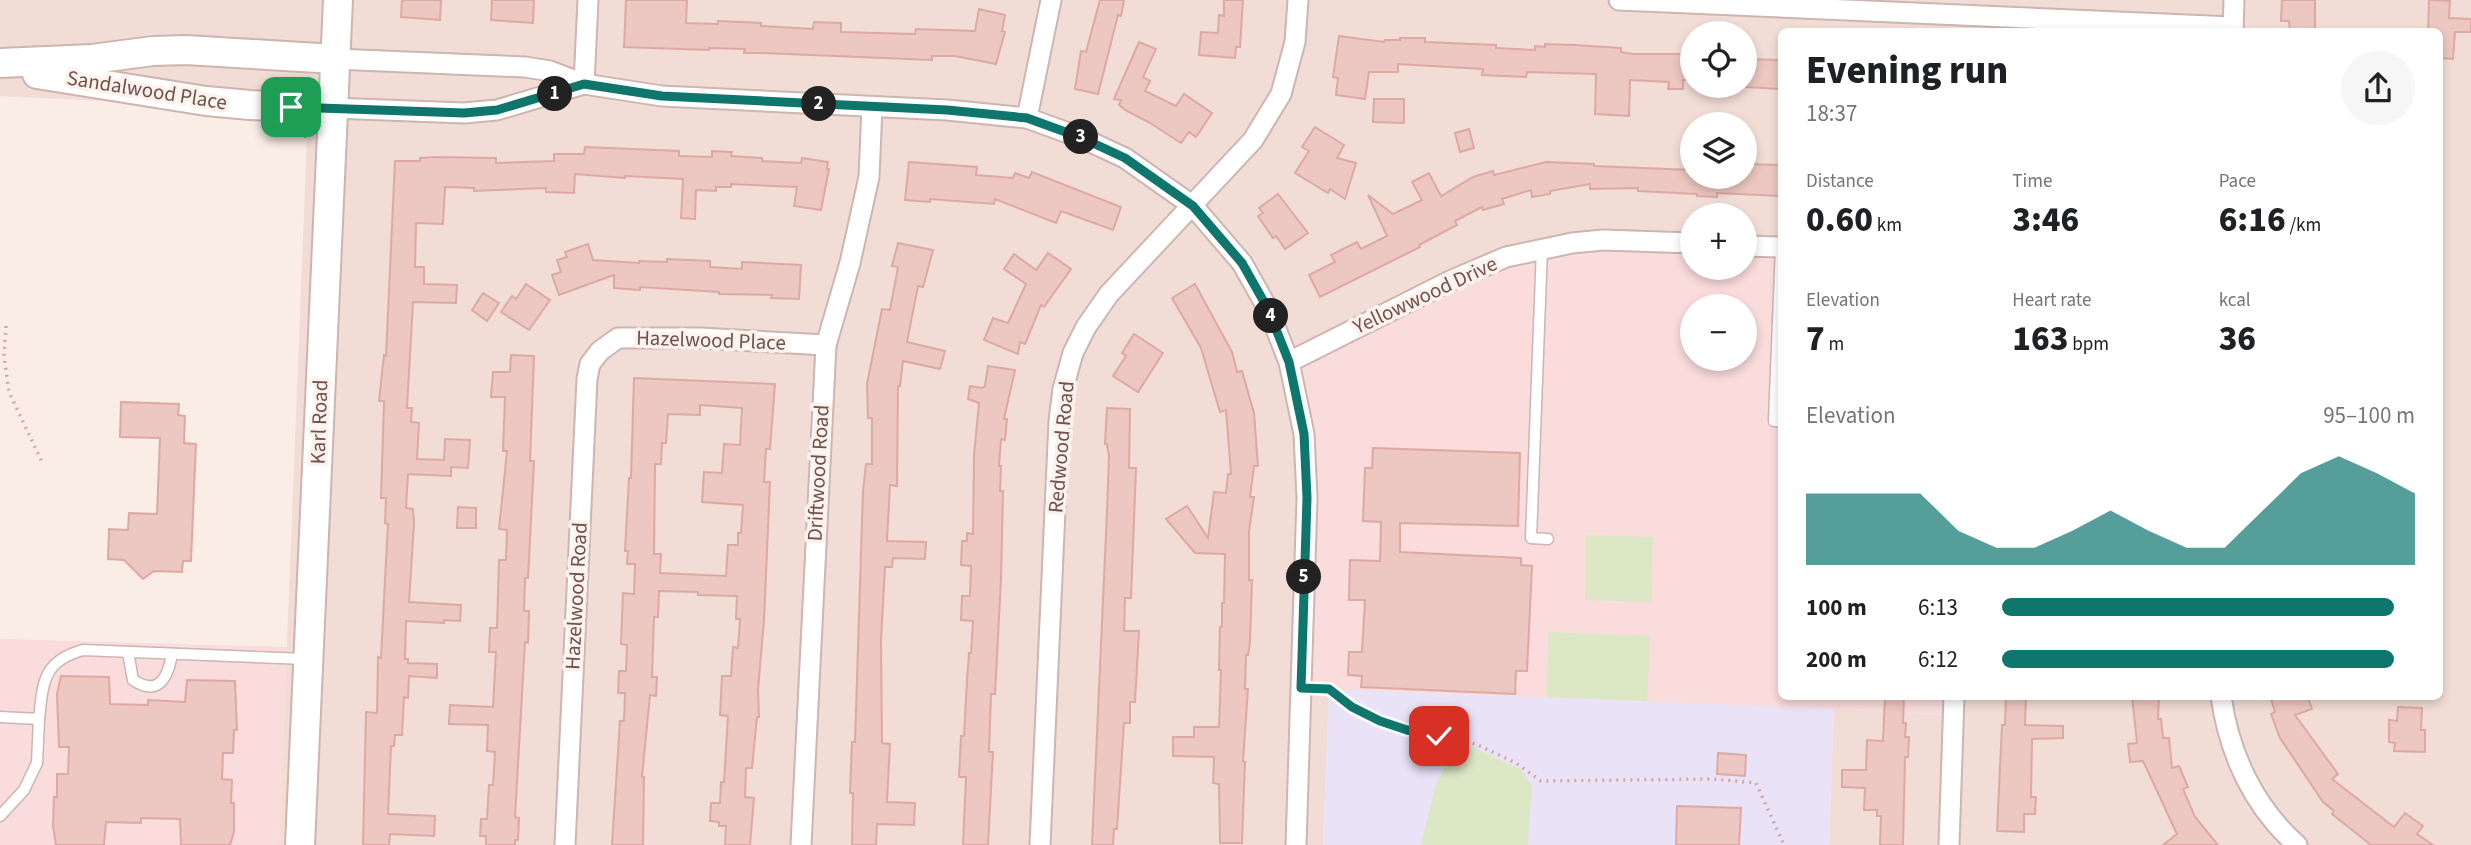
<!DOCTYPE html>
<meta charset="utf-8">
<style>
:root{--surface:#fff;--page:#f6f6f6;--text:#202124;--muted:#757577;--accent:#0f766e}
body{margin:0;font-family:"Source Sans 3",sans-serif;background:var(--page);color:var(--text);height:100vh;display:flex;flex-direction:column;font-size:26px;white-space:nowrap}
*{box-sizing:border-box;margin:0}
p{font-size:23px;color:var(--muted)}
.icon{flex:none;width:38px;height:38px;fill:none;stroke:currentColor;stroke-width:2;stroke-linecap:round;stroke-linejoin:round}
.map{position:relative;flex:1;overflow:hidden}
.sheet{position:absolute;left:1778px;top:28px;width:665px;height:672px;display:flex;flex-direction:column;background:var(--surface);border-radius:10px;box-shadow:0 4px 10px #0003}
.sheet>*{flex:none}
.fabs{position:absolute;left:1680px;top:21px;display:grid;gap:14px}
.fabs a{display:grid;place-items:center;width:77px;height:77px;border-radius:50%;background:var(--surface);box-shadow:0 4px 10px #0003;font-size:35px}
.pin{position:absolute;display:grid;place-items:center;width:60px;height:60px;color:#fff;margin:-30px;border-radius:14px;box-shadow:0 4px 10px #0006}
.km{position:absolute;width:35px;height:35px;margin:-18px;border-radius:50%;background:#222;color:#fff;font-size:19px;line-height:35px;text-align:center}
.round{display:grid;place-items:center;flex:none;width:74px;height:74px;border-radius:37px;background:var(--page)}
.summary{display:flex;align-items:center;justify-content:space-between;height:119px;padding:0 28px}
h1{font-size:38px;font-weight:800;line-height:52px}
.stats{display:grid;grid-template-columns:repeat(3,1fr);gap:10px;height:119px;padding:7px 28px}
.stats div{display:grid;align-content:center}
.stats b{font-size:35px;font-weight:800}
.stats small{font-size:19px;font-weight:400}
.stats p{font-size:19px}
.chart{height:196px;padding:14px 28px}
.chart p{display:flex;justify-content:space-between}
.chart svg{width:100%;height:126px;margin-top:7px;fill:var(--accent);opacity:.7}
ul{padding:0 28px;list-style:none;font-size:23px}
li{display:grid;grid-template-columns:112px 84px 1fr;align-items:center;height:52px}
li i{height:18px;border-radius:9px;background:var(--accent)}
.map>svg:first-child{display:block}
.residential{fill:#f1ddd6;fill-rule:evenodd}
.commercial{fill:#f9dcdb;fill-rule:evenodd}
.education{fill:#eae3f7}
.green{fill:#dce7c6}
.building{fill:#edc7c1;stroke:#dea9a3;stroke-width:2;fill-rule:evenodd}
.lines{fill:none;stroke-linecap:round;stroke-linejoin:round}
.lane-casing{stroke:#cdb5b1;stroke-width:13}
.street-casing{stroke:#cdb5b1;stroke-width:23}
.secondary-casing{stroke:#cfb4ae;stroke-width:32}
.path{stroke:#d2aaa4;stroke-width:3.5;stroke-dasharray:2 5;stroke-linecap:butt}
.lane{stroke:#fff;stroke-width:10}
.street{stroke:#fff;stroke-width:19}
.secondary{stroke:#fff;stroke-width:28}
.route-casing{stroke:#fff;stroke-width:14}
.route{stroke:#0f766e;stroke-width:9}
.labels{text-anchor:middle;stroke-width:7;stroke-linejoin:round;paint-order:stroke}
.street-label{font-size:21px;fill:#71514d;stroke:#fdf2ec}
</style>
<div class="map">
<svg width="2471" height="845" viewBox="0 0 2471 845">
<rect width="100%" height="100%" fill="#faede6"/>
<!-- residential -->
<path class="residential" d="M0,0H2471V845H1829L1834,709L1951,716L1952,696H2440V32H1782L1781,247L1745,245V215H1692V243L1302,425L1301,685L1329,689L1323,845H279L308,111L0,96ZM1692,33H1745V86H1692ZM1692,124H1745V177H1692Z"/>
<!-- commercial -->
<g class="commercial">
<path d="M1692,243V268H1745V245L1781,247L1782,696L1952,697L1951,716L1834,709L1329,689L1301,685L1309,481L1289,365L1493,258ZM1692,306H1745V359H1692Z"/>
<path d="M0,639L287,647L279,845H0Z"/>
</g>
<!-- education -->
<path class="education" d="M1329,689L1834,709L1829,845H1323Z"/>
<!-- green -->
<g class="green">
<path d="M1586,535L1653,537L1651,602L1585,600Z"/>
<path d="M1549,632L1650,636L1647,701L1546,697Z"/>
<path d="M1457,740L1522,770L1532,787L1528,845H1421L1435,787Z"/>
</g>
<!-- building -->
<g class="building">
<path d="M402,0H441L440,20L401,17Z"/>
<path d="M492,0H534L533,23L491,20Z"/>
<path d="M626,0H687L686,23L718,24V21L742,22L761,23V26L813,29L814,22L841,23V32L915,34L916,29L975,31L979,9L1005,15L1002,31L1005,32L996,64L955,56H932V60L760,53H744L745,49L709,48V50L624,47Z"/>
<path d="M1100,0H1124L1121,16L1118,15L1098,94L1075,89L1081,51L1086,52Z"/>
<path d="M1224,0H1243L1240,47H1236L1235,58L1199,55L1201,32L1218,33L1219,15L1224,16Z"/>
<path d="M2282,0H2315V32H2290L2289,21H2281Z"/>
<path d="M2429,0L2450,1L2449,18L2471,19V32H2455L2453,59L2440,58V32H2428Z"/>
<path d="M1339,36L1384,42L1385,40H1400V38H1425V42L1496,45V48L1535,50V46L1545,47V44L1575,45L1621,48V52L1632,54H1692V80H1683V89H1668L1669,82L1630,80L1629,116L1595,114L1596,74L1527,72L1526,77L1482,75L1483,69L1398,64V72H1369L1365,99L1336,95L1338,78L1333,77Z"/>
<path d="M1139,42L1156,49L1143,77L1150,81L1145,91L1176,106L1184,94L1212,113L1196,137L1189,132L1181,143L1150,123L1125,110L1119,105L1121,100L1114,99Z"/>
<path d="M1747,59L1782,60V89L1746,87Z"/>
<path d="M1374,99H1404V123L1373,122Z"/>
<path d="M1315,127L1344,145L1337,158L1356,163L1345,199L1330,189L1328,193L1295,173L1309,151L1302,147Z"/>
<path d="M1469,129L1474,148L1460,152L1455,133Z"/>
<path d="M585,147L679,151V156L712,157V151L732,152L731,156L762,158V161L801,163L802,158L828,162L827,169H829L821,210L794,206L797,187L731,184V187H716V191L696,190L695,219L681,218L683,179L625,176V178L575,174L574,193L546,192V188L474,191V188L445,187L443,224L416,223L415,267H424V284L457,285L456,303L413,302L407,408H412L411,422L419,423L417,459L444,460L445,439L470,440L468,468L451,467V476L408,474L406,508L413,509L414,523L409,602L461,605L460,621L444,620V623L406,621L405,659H408V663L437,664V678L409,676L408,698L404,697L402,735H395L394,746H391L388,814L435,816L434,836L390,834L389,845H363L366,712L377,713L378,657L381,658L386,561L388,524L385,523L386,498H381L384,401H379L384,355L386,356L395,161H420V158L435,157L496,158V163L554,161V154H584Z"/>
<path d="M909,162L977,167L976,175L1013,178L1015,173L1029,178L1032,172L1121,207L1113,230L1061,211L1056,223L995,199L994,204L930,199V202L905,200Z"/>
<path d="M1546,162L1594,164V166L1692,170V177H1745V164L1782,165V196L1717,193V197L1697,196V194L1638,191V188L1590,189V184L1550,191V194L1532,197L1531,190L1502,199L1504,204L1483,210L1482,207L1455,221L1457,225L1419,245L1420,247L1320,297L1309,275L1335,262L1331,255L1357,242L1361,249L1387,236L1368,195L1393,214L1422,200L1412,182L1429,173L1441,196L1473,177L1493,171L1494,175Z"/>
<path d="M1278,194L1308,233L1285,249L1276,236L1273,238L1258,216L1263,213L1259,208Z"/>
<path d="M898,243L933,250L923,287L918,286L907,342L945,351L940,369L903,361L900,386H898L897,486L890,485L887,541L926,542L925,559L893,558L892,567H885L881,640L882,743L890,744L887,802L915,803L914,825L877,824L876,845H852L853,793H850L852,742H855L863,491L866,464H872V418H868L867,384L882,309L890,310L898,267L892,266Z"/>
<path d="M588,244L593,260L639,263V261L667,262V259L710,261V267L742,269V262L801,265L799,299L771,298L772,295L719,294V292L640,287V290L614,288V275L559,295L552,275L561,272L557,260L567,257L565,252Z"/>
<path d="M1048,253L1071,269L1044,307L1041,305L1025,344L1020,342L1018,354L984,340L993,318L1008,323L1026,284L1004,269L1014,254L1036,270Z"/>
<path d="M526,284L550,300L529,330L501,312L512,296L516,299Z"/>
<path d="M1195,284L1232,352L1237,372L1242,371L1254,413L1258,466H1254L1250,497H1254L1249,531V580H1252L1250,642L1248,655H1246L1245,689H1248L1243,761L1245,762L1242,843H1220L1219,784L1213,783L1214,757L1173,756V737H1194V727H1219L1221,670H1219L1220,627H1222V603H1224L1225,554L1195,553L1166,519L1187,506L1208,538L1214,492L1226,493L1228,474H1231L1226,410L1220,412L1201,348L1172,298Z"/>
<path d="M483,293L499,303L487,321L472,310Z"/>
<path d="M1134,334L1163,353L1138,392L1113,376L1126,356L1122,353Z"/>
<path d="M511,355L534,356L530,461H534L528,578H525L524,611H529L528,643L525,642L515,817L519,818L518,840H515V845H486V836H480L481,819H487L489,785H493L495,752L487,751L488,725L449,724L450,705L493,707L496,652H489L490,628H497L499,560H506L507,530L499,529L507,451H503L505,397H491L493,372H510Z"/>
<path d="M988,366L1015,370L1004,419H1007L1005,440L1001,439L999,466H1001L1000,491H1003L1001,580L995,694H991L989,752H993L988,845H963L966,777H959L961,736H964L967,680L969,653H971L973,621L961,620L962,596H970L971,566L961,565L962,541H967V533L973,534L974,455L979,403L968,399L970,386L982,388L985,386Z"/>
<path d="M634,378L775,384L770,449H766L764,482H770L764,620L758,690L759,717H757L752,768H746L745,797L754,798L750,845H725L726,826H719V822L710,821L711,803H720L721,782H724L728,716L720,715L722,676H731L733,647L738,648L740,619H736L737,596L698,595V592L659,591L658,617H654L652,677H657L656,696L650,695L642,777H644L643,845H612L620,721H624L625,693H618L619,671H626L627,645L621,644L623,593L634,594L635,564H627L628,551H625L629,478H631ZM700,405L742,408L740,445L724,444L722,473L704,472L702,502L743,505L741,533H738V545H728L726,576L660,573L661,554H654L655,464H661L662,443H666L668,414L700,415Z"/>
<path d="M121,402L179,404L178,415L185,416L184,443L196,444L191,561H183L182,572L154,571L143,579L124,560L108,559L109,529L128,530L129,513L157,514L160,438L120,437Z"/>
<path d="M1107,408L1130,409L1129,468H1136L1131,598H1125L1124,631H1139L1135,702H1130V723H1124L1117,829H1114L1113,845H1092L1107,511L1109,456L1107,444H1105Z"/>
<path d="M1373,448L1520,453L1518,526L1400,523V552L1521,558V565L1532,566L1527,671H1516L1515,694L1361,687L1362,676L1348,675L1349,652H1362L1365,600H1349L1350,560L1380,561L1381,522L1363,521L1365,468H1372Z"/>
<path d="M458,507L476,508V528H457Z"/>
<path d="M61,676L109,677L110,704L148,705V700L185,702L187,680L235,681L237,730H234L233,753H223L222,779L232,780L231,803H234V832L230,845H181L180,819L141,818V823L106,822L104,845H56L53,826L54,797H57V774H68L69,747H59L57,694Z"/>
<path d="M1885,696H1904L1903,723H1906L1905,737H1909L1908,757H1905L1903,845H1880L1881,816H1877V810H1864L1865,788L1842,787V770H1866L1867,740L1883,741Z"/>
<path d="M2006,696H2026L2025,725L2063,726V738L2032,739L2031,797H2036L2035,814H2024V832L1997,831L2002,725H2005Z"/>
<path d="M2132,696H2159L2158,719H2161L2163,738H2169L2172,768L2179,766L2188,787L2183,789L2195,817L2218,845H2163L2177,834L2143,761L2130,762L2128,744L2137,743Z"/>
<path d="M2270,696H2307L2312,709L2295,715L2338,774L2332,779L2394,827L2405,813L2423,826L2417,834L2433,845H2371L2332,814L2334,811L2323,802L2280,738L2271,714L2275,712Z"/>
<path d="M2398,707L2422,708L2421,730H2425V752L2394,751L2395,743L2389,742V720L2397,721Z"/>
<path d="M1718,753L1746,755L1745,776L1717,774Z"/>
<path d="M1677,806L1741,808L1739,845H1676Z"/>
</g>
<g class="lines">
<!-- lane casing -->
<g class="lane-casing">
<g id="lane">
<path d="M1781,247L1774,421L1782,422"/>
<path d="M1542,248L1531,538L1548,539"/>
<path d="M128,652L133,680C159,697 168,677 172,654"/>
<path d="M0,717L39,719C43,682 43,661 83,650L305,659"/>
<path d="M0,816L24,790L37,763L39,719"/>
</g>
</g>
<!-- street casing -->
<g class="street-casing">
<g id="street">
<path d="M1619,0L2233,27"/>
<path d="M2233,32L2234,0"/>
<path d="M335,59L525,67L550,71L584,84L662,96L947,110L1027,118L1082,138L1125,158L1193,206L1242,263L1268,309L1289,362L1304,434L1307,498L1296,845"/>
<path d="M584,84L588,0"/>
<path d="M332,108L464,113L497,110L584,84"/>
<path d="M1027,118L1051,0"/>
<path d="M1745,246L1782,247"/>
<path d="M1289,362L1450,281L1506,257L1572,243L1603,240L1692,243"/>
<path d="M2221,696C2229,754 2254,807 2297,845"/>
<path d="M565,845L587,379L590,364L600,351L618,338H700L826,345"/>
<path d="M801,845L826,345L850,263L869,177L872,107"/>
<path d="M1040,845L1059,421L1063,389L1073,353L1086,327L1109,294L1253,140L1281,94L1295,42L1298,0"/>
<path d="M1949,845L1954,696"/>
</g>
</g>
<!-- secondary casing -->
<g class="secondary-casing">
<g id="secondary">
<path d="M0,63L92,59L153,51L186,50L335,59"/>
<path d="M37,74L206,101L250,105L332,108"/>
<path d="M300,845L338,0"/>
</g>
</g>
<!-- path -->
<g class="path">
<path d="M304,137L307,136"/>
<path d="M6,326L4,356L9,392L43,464"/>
<path d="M1317,688L1329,689L1352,707L1395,727L1458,738L1478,745L1516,763L1541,781L1713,779L1756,783L1784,845"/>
</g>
<!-- lane -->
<use href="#lane" class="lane"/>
<!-- street -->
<use href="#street" class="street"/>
<!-- secondary -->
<use href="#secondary" class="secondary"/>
</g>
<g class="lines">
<!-- route casing -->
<g class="route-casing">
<path id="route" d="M291,107L464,113L497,110L584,84L662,96L947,110L1027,118L1082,138L1125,158L1193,206L1242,263L1268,309L1289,362L1304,434L1307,498L1301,688L1329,689L1352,707L1380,721L1407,730L1439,736"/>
</g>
<!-- route -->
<use href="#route" class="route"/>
</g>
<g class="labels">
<!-- street labels -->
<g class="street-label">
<text transform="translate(147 90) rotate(9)" y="7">Sandalwood Place</text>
<text transform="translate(1425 295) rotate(-25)" y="7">Yellowwood Drive</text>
<text transform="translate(711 340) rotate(2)" y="7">Hazelwood Place</text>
<text transform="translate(319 422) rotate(-88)" y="7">Karl Road</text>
<text transform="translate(1061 447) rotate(-85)" y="7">Redwood Road</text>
<text transform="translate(818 473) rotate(-87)" y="7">Driftwood Road</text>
<text transform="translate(576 596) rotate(-87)" y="7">Hazelwood Road</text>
</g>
</g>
</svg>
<div class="fabs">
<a><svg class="icon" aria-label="locate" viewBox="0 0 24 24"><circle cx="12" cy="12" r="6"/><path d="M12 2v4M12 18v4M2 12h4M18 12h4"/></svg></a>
<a><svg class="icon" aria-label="layers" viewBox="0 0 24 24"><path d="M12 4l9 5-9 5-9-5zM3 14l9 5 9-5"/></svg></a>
<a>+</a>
<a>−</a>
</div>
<div class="pin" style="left:291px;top:107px;background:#1e9e55"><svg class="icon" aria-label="arrive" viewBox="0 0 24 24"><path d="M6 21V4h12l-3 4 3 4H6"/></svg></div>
<div class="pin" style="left:1439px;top:736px;background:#d93025"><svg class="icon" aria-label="check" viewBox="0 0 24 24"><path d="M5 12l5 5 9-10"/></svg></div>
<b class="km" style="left:555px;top:94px">1</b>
<b class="km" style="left:819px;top:104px">2</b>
<b class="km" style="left:1081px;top:137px">3</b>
<b class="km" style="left:1271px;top:316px">4</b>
<b class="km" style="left:1304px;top:577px">5</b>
<section class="sheet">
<div class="summary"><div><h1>Evening run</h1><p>18:37</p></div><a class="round"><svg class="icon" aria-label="share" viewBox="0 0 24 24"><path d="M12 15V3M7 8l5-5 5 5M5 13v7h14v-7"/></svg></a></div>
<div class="stats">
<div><p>Distance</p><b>0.60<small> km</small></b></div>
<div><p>Time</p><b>3:46</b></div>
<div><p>Pace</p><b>6:16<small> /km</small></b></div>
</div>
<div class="stats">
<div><p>Elevation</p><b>7<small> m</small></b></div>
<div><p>Heart rate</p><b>163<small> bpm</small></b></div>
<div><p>kcal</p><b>36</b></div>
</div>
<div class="chart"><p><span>Elevation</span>95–100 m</p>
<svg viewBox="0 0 160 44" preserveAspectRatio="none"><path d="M0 44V19L10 19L20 19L30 19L40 32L50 38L60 38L70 32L80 25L90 32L100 38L110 38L120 25L130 12L140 6L150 12L160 19V44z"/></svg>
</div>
<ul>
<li><b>100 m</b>6:13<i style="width:95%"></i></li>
<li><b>200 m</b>6:12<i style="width:95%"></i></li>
</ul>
</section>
</div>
